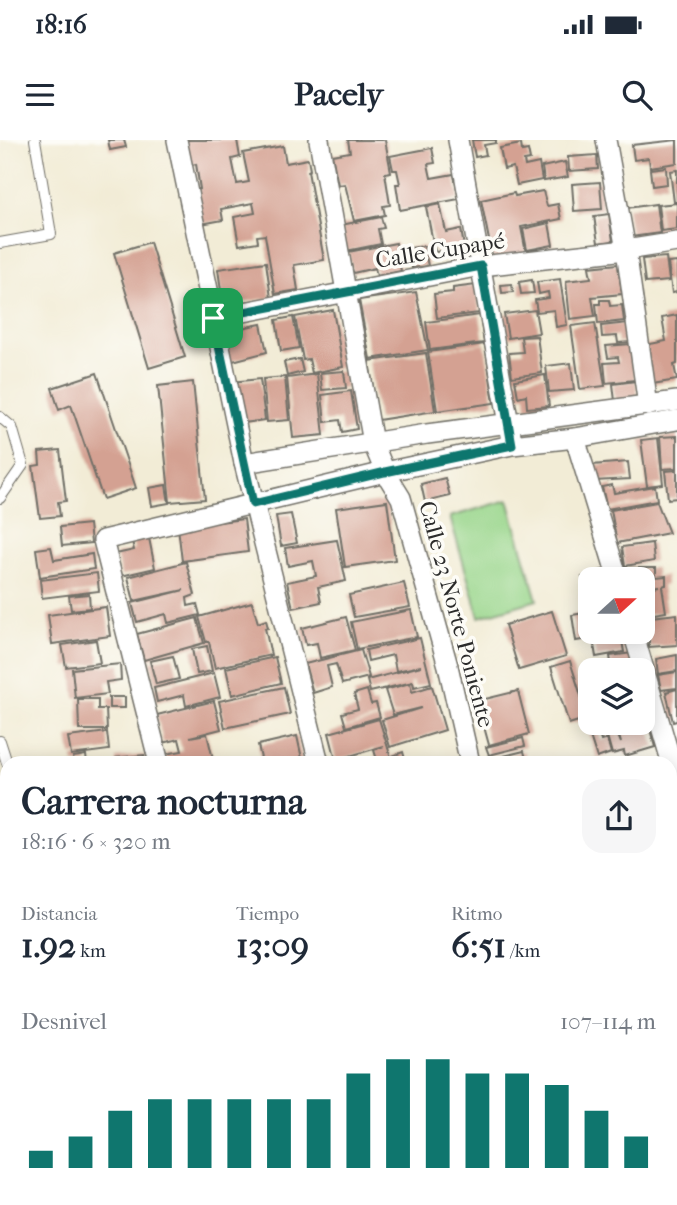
<!DOCTYPE html>
<html lang="es">
<meta charset="utf-8">
<style>
:root{--surface:#fff;--page:#f6f6f7;--text:#1f2937;--muted:#747a83;--accent:#0f766e}
body{margin:0;font-family:"IM FELL French Canon",serif;background:var(--page);color:var(--text);height:100vh;display:flex;flex-direction:column;font-size:26px;white-space:nowrap}
*{box-sizing:border-box;margin:0}
p{font-size:23px;color:var(--muted)}
.icon{flex:none;width:38px;height:38px;fill:none;stroke:currentColor;stroke-width:2;stroke-linecap:round;stroke-linejoin:round}
.map{position:relative;flex:1;overflow:hidden}
.side{position:absolute;left:0px;top:616px;width:677px;height:450px;display:flex;flex-direction:column;background:var(--surface);border-radius:21px 21px 0 0;box-shadow:0 4px 18px #0003}
.side>*{flex:none}
.needle{width:46px;rotate:69deg}
.tools{position:absolute;left:578px;top:427px;display:grid;gap:14px}
.tools a{display:grid;place-items:center;width:77px;height:77px;border-radius:14px;background:var(--surface);box-shadow:0 4px 18px #0003;font-size:35px}
.pin{position:absolute;display:grid;place-items:center;width:60px;height:60px;color:#fff;margin:-30px;border-radius:14px;box-shadow:0 4px 10px #0006}
.round{display:grid;place-items:center;flex:none;width:74px;height:74px;border-radius:21px;background:var(--page)}
.head{display:flex;align-items:center;justify-content:space-between;height:119px;padding:0 21px}
h1{font-size:38px;font-weight:700;line-height:52px}
.metrics{display:grid;grid-template-columns:repeat(3,1fr);gap:10px;height:119px;padding:7px 21px}
.metrics div{display:grid;align-content:center}
.metrics b{font-size:35px;font-weight:700}
.metrics small{font-size:19px;font-weight:400}
.metrics p{font-size:19px}
.chart{height:196px;padding:14px 21px}
.chart p{display:flex;justify-content:space-between}
.chart svg{width:100%;height:126px;margin-top:7px;stroke:var(--accent);stroke-width:6}
.status{display:flex;justify-content:space-between;align-items:center;height:49px;padding:0 35px;background:var(--surface);direction:ltr}
.status svg{height:19px;fill:currentColor}
header{display:flex;justify-content:space-between;align-items:center;height:91px;padding:0 21px;background:var(--surface);font-size:32px;font-weight:700}
.map>svg:first-child{display:block}
.green{fill:#98d58a;stroke:#62805a;stroke-width:2}
.building{fill:#d4a192}
.lines{fill:none;stroke-linecap:round;stroke-linejoin:round}
.service-casing{stroke:#716f67;stroke-width:12}
.minor-casing{stroke:#716f67;stroke-width:22}
.tertiary-casing{stroke:#716f67;stroke-width:25}
.path{stroke:#716f67;stroke-width:3.5;stroke-dasharray:2 5;stroke-linecap:butt}
.service{stroke:#fff;stroke-width:10}
.minor{stroke:#fff;stroke-width:19}
.tertiary{stroke:#fff;stroke-width:23}
.route-casing{stroke:#fff;stroke-width:14}
.route{stroke:#0f766e;stroke-width:9}
.labels{text-anchor:middle;stroke-width:7;stroke-linejoin:round;paint-order:stroke}
.street-label{font-size:23px;fill:#2b2b2b;stroke:#fdfcf7}
</style>
<div class="status"><b>18:16</b><svg viewBox="0 0 49 12"><path d="M0 12V9h3v3zM5 12V6h3v6zM10 12V3h3v9zM15 12V0h3v12zM26 1h20v11H26zM47 4h2v5h-2z"/></svg></div>
<header><svg class="icon" aria-label="menu" viewBox="0 0 24 24"><path d="M4 6h16M4 12h16M4 18h16"/></svg>Pacely<svg class="icon" aria-label="search" viewBox="0 0 24 24"><circle cx="10" cy="10" r="6"/><path d="M15 15l6 6"/></svg></header>
<div class="map">
<svg width="677" height="1065" viewBox="0 0 677 1065">
<rect width="100%" height="100%" fill="#fdfcf7"/>
<filter id="ink" filterUnits="userSpaceOnUse"><feTurbulence type="fractalNoise" baseFrequency=".0143" numOctaves="2"/><feDisplacementMap in="SourceGraphic" scale="14" xChannelSelector="R" yChannelSelector="G"/><feConvolveMatrix kernelMatrix="1 2 1 2 8 2 1 2 1" color-interpolation-filters="sRGB"/></filter>
<filter id="wash" filterUnits="userSpaceOnUse"><feTurbulence type="fractalNoise" baseFrequency=".00686" numOctaves="4" result="noise"/><feDisplacementMap in="SourceGraphic" scale="28" xChannelSelector="R" yChannelSelector="G"/><feGaussianBlur stdDeviation="1.57" result="paint"/><feColorMatrix in="noise" values="0 0 0 0 0 0 0 0 0 0 0 0 0 0 0 0 0 1.4 0 .05"/><feComposite in="paint" operator="in"/></filter>
<g filter="url(#wash)">
<rect width="100%" height="100%" fill="#f2ecd6"/>
<!-- green -->
<g class="green">
<path d="M508,360L537,460L479,477L450,377Z"/>
<path d="M7,852V1042L0,1044V854Z"/>
</g>
<g id="blocks">
<!-- building -->
<g class="building">
<path d="M108,0H124L126,7L110,10Z"/>
<path d="M183,0H237L240,17L232,19L237,44L249,42L243,13L283,6L286,23L308,19L310,30L308,31L324,120L294,125L298,150L275,154L265,95L257,96L258,102L239,105L234,77L255,73L253,63L221,69L223,80L201,84L195,50L200,49L196,24L187,26Z"/>
<path d="M348,0H385L391,32L385,33L390,65L383,66L385,75L354,81L345,44L338,45L332,15L350,12Z"/>
<path d="M472,0H496V3L484,5L486,15L475,17Z"/>
<path d="M677,0V23L650,27L649,18L634,20L632,5Z"/>
<path d="M521,4L522,11L528,10L530,20L524,21L525,26L539,23L542,40L517,45L513,27L504,29L500,8Z"/>
<path d="M432,8L435,23L428,24L431,38L454,34L459,59L400,70L396,44H400L397,30H393L390,16Z"/>
<path d="M597,15L598,29L569,31L568,17Z"/>
<path d="M565,22L568,37L544,41L542,27Z"/>
<path d="M666,27L667,44L652,46L650,29Z"/>
<path d="M677,30V62H674L670,31Z"/>
<path d="M600,42L602,69L574,71L572,44Z"/>
<path d="M543,51L547,66L558,64L561,79L521,87L526,113L493,120L481,60L514,53L515,56Z"/>
<path d="M677,63V89L661,91L658,65Z"/>
<path d="M440,64L446,92L461,89L464,107L435,112L426,67Z"/>
<path d="M656,64L660,93L631,97L627,68Z"/>
<path d="M609,74L613,101L598,103L594,76Z"/>
<path d="M381,77L384,88L378,89L381,104L346,111L341,85Z"/>
<path d="M549,83L553,105L527,110L523,89Z"/>
<path d="M150,102L185,217L149,228L114,113Z"/>
<path d="M396,103L401,131L377,136L375,128L353,133L348,112Z"/>
<path d="M424,106L428,126L412,128L409,108Z"/>
<path d="M666,117L669,141L645,143L642,119Z"/>
<path d="M266,122L271,158L223,165L218,129Z"/>
<path d="M677,122V152L672,153L668,123Z"/>
<path d="M618,124L622,154L592,157L595,176L570,179L566,141L591,138L589,127Z"/>
<path d="M560,139L567,185L556,187L554,170L537,172L535,160L549,158L548,152L539,154L537,142Z"/>
<path d="M532,140L534,153L521,154L519,142Z"/>
<path d="M512,144L513,152L502,153L501,145Z"/>
<path d="M476,145L480,173L437,178L434,154L453,152V148Z"/>
<path d="M416,152L428,210L370,219L359,160Z"/>
<path d="M600,160H609L610,166L622,165L624,181L598,184L596,164H600Z"/>
<path d="M333,170L343,227L312,233L309,219L303,220L295,177Z"/>
<path d="M535,170L539,193L508,198L504,174Z"/>
<path d="M480,175L484,203L430,210L426,182Z"/>
<path d="M677,175V224L674,225L677,240L652,244L645,205L666,201L662,178Z"/>
<path d="M293,177L299,208L281,211L276,180Z"/>
<path d="M595,183L605,246L580,249L571,186Z"/>
<path d="M628,183L630,202L618,203L617,196L602,197L601,186Z"/>
<path d="M261,184L267,212L229,222L222,192Z"/>
<path d="M537,196L542,233L512,237L509,213L523,212L521,197Z"/>
<path d="M485,204L494,263L437,271L428,212Z"/>
<path d="M631,204L635,240L606,243L604,223L619,222L618,217L608,218L606,206Z"/>
<path d="M426,213L435,271L378,280L369,221Z"/>
<path d="M300,219L303,232L287,236L284,222Z"/>
<path d="M571,223L574,250L549,252L546,226Z"/>
<path d="M344,231L346,248L322,250L320,233Z"/>
<path d="M97,233L136,348L103,359L71,265L59,270L52,248Z"/>
<path d="M317,234L324,295L293,298L287,238Z"/>
<path d="M545,235L549,266L527,268L526,255L518,257L515,240Z"/>
<path d="M285,237L289,280L267,282L263,239Z"/>
<path d="M260,239L265,280L236,284L231,242Z"/>
<path d="M636,241L638,258L615,261L613,244Z"/>
<path d="M193,242L205,359L170,362L158,246Z"/>
<path d="M351,251L357,289L342,292L340,280L325,282L322,255Z"/>
<path d="M677,296V328L662,329L660,297Z"/>
<path d="M658,298L663,344L647,346L641,300Z"/>
<path d="M60,310L66,361L58,362L60,376L40,378L33,326L40,325L39,312Z"/>
<path d="M628,322L630,339L594,341L592,325Z"/>
<path d="M677,330V358L668,359L665,331Z"/>
<path d="M445,338L450,356L425,362L421,344Z"/>
<path d="M166,345L169,363L152,366L149,348Z"/>
<path d="M612,345L614,353L655,346L657,360L607,369L602,347Z"/>
<path d="M387,361L395,420L345,427L336,368Z"/>
<path d="M657,362L669,393L617,403L611,370Z"/>
<path d="M291,374L297,403L281,406L276,376Z"/>
<path d="M244,379L248,412L182,421L178,387Z"/>
<path d="M89,384L91,403L62,406L60,387Z"/>
<path d="M149,398L155,428L121,436L116,414L134,410L132,401Z"/>
<path d="M337,400L346,441L318,447L321,462L293,468L287,442L316,436L313,421L288,426L285,408Z"/>
<path d="M652,403L654,421L625,426L622,407Z"/>
<path d="M51,407L54,420L92,414L94,429L40,437L36,409Z"/>
<path d="M186,422L195,455L187,458L188,466L197,464L200,475L168,483L166,474L137,482L132,463L184,450L134,461L128,437Z"/>
<path d="M631,428H656V437L666,436V445L662,446L666,472L642,476V449L659,446L642,448V439H631Z"/>
<path d="M602,430L605,439H590L589,458L582,437Z"/>
<path d="M97,433L99,451L42,458L40,440Z"/>
<path d="M404,443L410,467L354,477L349,455Z"/>
<path d="M89,454L90,468L71,470L69,456Z"/>
<path d="M252,462L258,483L266,480L268,488H265L271,515L215,528L209,502H206L199,477Z"/>
<path d="M106,467L110,496L52,504L48,475Z"/>
<path d="M411,470L417,497L357,509L351,482Z"/>
<path d="M552,471L566,516L519,530L505,485Z"/>
<path d="M590,472V492L622,493L576,501L572,475Z"/>
<path d="M677,474V505L649,507V496L644,497L642,490V478Z"/>
<path d="M346,477L355,510L320,518L317,503L306,505L302,488Z"/>
<path d="M197,478L204,503L144,520L137,494Z"/>
<path d="M621,495L624,512L596,517L593,499Z"/>
<path d="M420,498L431,543L414,547L413,542L370,552L367,540L421,526L396,531L393,515L368,521L366,510Z"/>
<path d="M96,500L100,523L66,527L62,505Z"/>
<path d="M207,506L212,531L197,534L192,509Z"/>
<path d="M361,510L369,537L342,544L336,524L327,526L332,547L313,553L305,524Z"/>
<path d="M632,513L634,526L612,529L610,516Z"/>
<path d="M677,515V531L658,534L656,519Z"/>
<path d="M173,516L179,539L156,544L150,521Z"/>
<path d="M275,517L281,543L232,555L226,528Z"/>
<path d="M570,521L588,578L569,584L551,527Z"/>
<path d="M120,524L121,540L106,542L108,554L75,558L72,529Z"/>
<path d="M677,532V548L661,550L658,535Z"/>
<path d="M214,533L220,557L186,566L184,555L157,562L154,548Z"/>
<path d="M410,543L412,552L432,546L445,590L390,607L382,580L421,568L393,575L385,550Z"/>
<path d="M284,547L290,574L225,588L219,561Z"/>
<path d="M677,549V581L673,582L666,552Z"/>
<path d="M367,550L371,564L376,563L380,577L346,587L342,573L358,569L354,554Z"/>
<path d="M518,551L529,594L489,605L477,561Z"/>
<rect x="109" y="557" width="16" height="11"/>
<path d="M78,559H98V569H106L107,590H79Z"/>
<path d="M214,561L221,589L190,597L207,594L213,619L195,623H167L165,614L182,611L179,599L163,603L157,575Z"/>
<path d="M646,576L655,607L625,616L624,611L612,614L607,596L617,593L621,603L616,585L642,583V577Z"/>
<path d="M379,579L392,621L378,623L374,610L384,606L336,620L329,593Z"/>
<path d="M598,591L601,601L607,599L611,613L597,618L589,593Z"/>
<path d="M107,592L109,610L71,615L68,597Z"/>
<path d="M297,596L303,623H262L258,605Z"/>
<path d="M523,598L525,606L489,615L486,607Z"/>
<path d="M524,611L527,623H484L483,621Z"/>
<path d="M403,612L406,623H394L392,616Z"/>
<path d="M86,615L87,623H74L73,617Z"/>
<path d="M144,615L145,623H116V618Z"/>
<path d="M670,681L675,707L677,706V777L670,778Z"/>
<path d="M677,778V802L670,803V779Z"/>
<path d="M670,806H677V824L670,825Z"/>
<path d="M677,835V891L670,892V836Z"/>
<path d="M677,907V938L670,939V908Z"/>
<path d="M671,1037L677,1055V1065H658L655,1059H670Z"/>
<path d="M7,1046V1059H25L0,1065V1048Z"/>
<path d="M407,1059L408,1065H387V1062Z"/>
<path d="M438,1059H468L469,1065H439Z"/>
<path d="M524,1059H536L541,1065H504Z"/>
<path d="M604,1059H625L627,1065H588Z"/>
<path d="M628,1059H653L655,1065H630Z"/>
</g>
</g>
</g>
<g filter="url(#ink)">
<use href="#blocks" fill-opacity="0" stroke="#716f67" stroke-width="2"/>
<g class="lines">
<!-- service casing -->
<g class="service-casing">
<g id="service">
<path d="M0,103L51,94L35,0"/>
<path d="M0,277L12,287L23,325L0,358"/>
<path d="M0,601L7,623"/>
<path d="M101,1065L117,1059"/>
</g>
</g>
<!-- minor casing -->
<g class="minor-casing">
<g id="minor">
<path d="M177,0L244,323L319,623"/>
<path d="M319,0L373,303L385,332L401,358L448,526L470,623"/>
<path d="M458,0L511,295"/>
<path d="M606,0L626,110L648,266"/>
<path d="M213,178L481,126L626,110L677,102"/>
<path d="M575,298L618,439"/>
<path d="M244,323L427,294L677,261"/>
<path d="M633,492L677,641"/>
<path d="M159,623L103,400L385,332L512,305L575,298L677,280"/>
<path d="M495,1065L496,1059"/>
</g>
</g>
<!-- tertiary casing -->
<g class="tertiary-casing">
<g id="tertiary">
<path d="M670,987L677,986"/>
<path d="M256,1065L291,1059"/>
</g>
</g>
<!-- path -->
<path class="path" d="M545,1059L551,1065"/>
<!-- service -->
<use href="#service" class="service"/>
<!-- minor -->
<use href="#minor" class="minor"/>
<!-- tertiary -->
<use href="#tertiary" class="tertiary"/>
</g>
</g>
<g class="lines" filter="url(#ink)">
<!-- route casing -->
<g class="route-casing">
<path id="route" d="M481,126L512,305L385,332L253,364L213,178Z"/>
</g>
<!-- route -->
<use href="#route" class="route"/>
</g>
<g class="labels">
<!-- street labels -->
<g class="street-label">
<text transform="translate(440 110) rotate(-9)" y="8">Calle Cupapé</text>
<text transform="translate(457 474) rotate(75)" y="8">Calle 23 Norte Poniente</text>
</g>
</g>
</svg>
<div class="tools">
<a><svg class="needle" viewBox="-14 -14 28 28"><path d="M0-13l5 13h-10z" fill="#e53935"/><path d="M0 13l5-13h-10z" fill="#747a83"/></svg></a>
<a><svg class="icon" aria-label="layers" viewBox="0 0 24 24"><path d="M12 4l9 5-9 5-9-5zM3 14l9 5 9-5"/></svg></a>
</div>
<div class="pin" style="left:213px;top:178px;background:#1e9e55"><svg class="icon" aria-label="arrive" viewBox="0 0 24 24"><path d="M6 21V4h12l-3 4 3 4H6"/></svg></div>
<section class="side">
<div class="head"><div><h1>Carrera nocturna</h1><p>18:16 · 6 × 320 m</p></div><a class="round"><svg class="icon" aria-label="share" viewBox="0 0 24 24"><path d="M12 15V3M7 8l5-5 5 5M5 13v7h14v-7"/></svg></a></div>
<div class="metrics">
<div><p>Distancia</p><b>1.92<small> km</small></b></div>
<div><p>Tiempo</p><b>13:09</b></div>
<div><p>Ritmo</p><b>6:51<small> /km</small></b></div>
</div>
<div class="chart"><p><span>Desnivel</span>107–114 m</p>
<svg viewBox="0 0 160 44" preserveAspectRatio="none"><path d="M5 44V38M15 44V33M25 44V24M35 44V20M45 44V20M55 44V20M65 44V20M75 44V20M85 44V11M95 44V6M105 44V6M115 44V11M125 44V11M135 44V15M145 44V24M155 44V33"/></svg>
</div>
</section>
</div>
